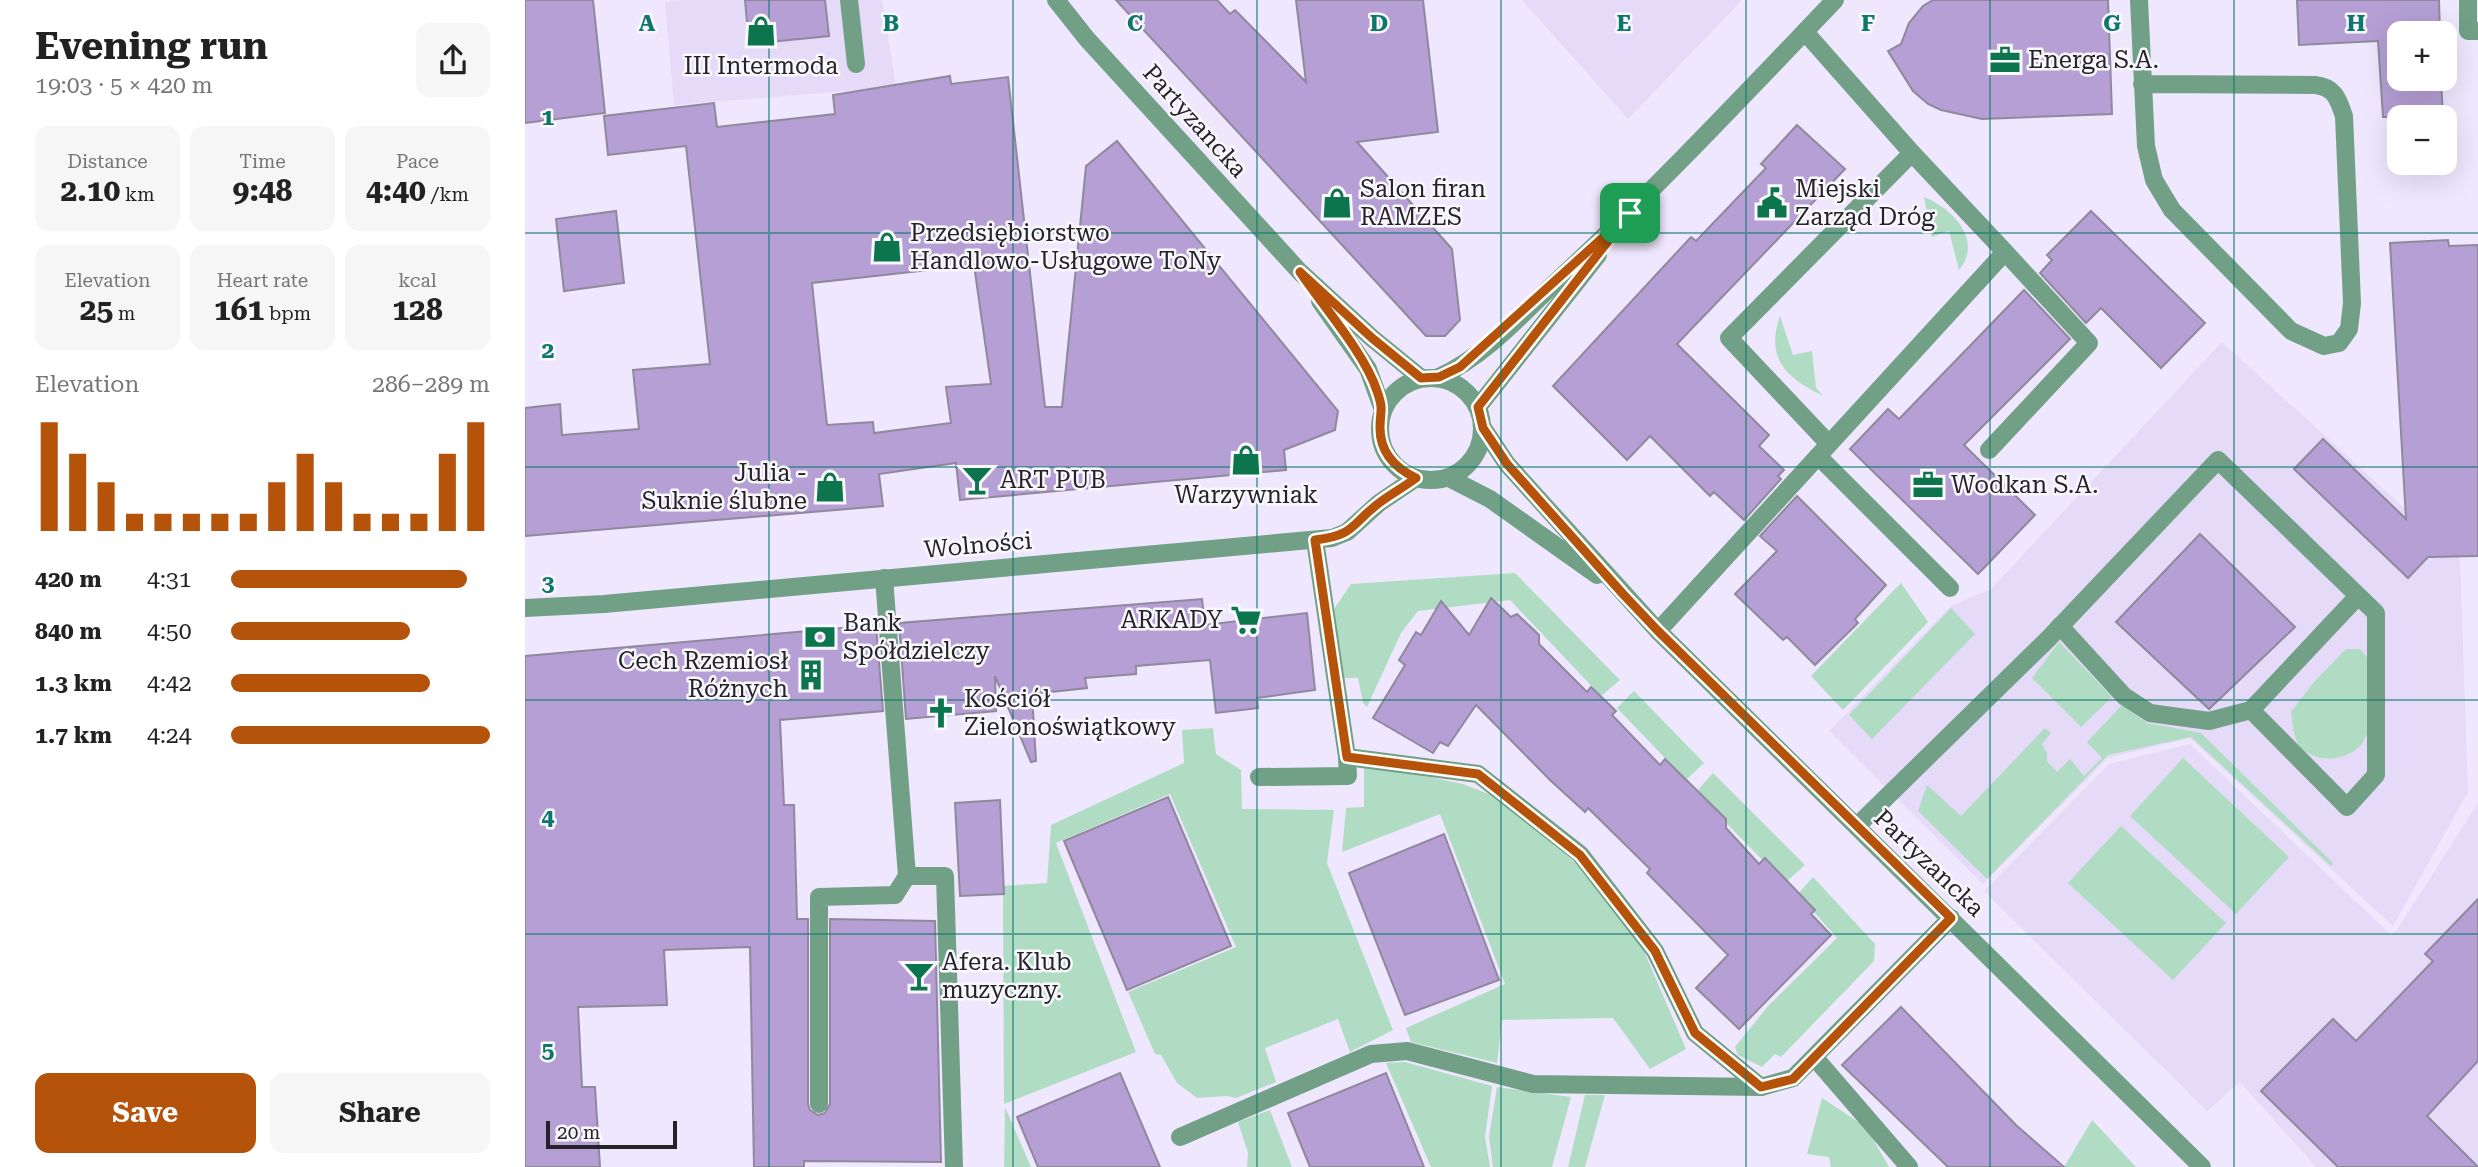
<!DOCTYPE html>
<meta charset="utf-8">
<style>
:root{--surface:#fff;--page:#f6f6f6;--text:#222;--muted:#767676;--accent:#b45309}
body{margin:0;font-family:"Roboto Serif",serif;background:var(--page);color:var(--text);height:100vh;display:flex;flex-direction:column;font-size:26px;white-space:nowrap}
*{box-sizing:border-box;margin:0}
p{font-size:23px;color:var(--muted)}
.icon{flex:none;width:38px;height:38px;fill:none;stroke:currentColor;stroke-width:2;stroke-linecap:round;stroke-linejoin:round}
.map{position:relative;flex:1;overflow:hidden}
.drawer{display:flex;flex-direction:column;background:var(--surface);width:525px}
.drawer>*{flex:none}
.buttons{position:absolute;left:1862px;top:21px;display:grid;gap:14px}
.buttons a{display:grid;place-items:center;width:70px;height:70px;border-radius:14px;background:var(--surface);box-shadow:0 7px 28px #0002;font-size:35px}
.scale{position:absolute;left:21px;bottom:18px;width:131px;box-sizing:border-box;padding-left:7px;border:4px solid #252229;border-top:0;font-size:19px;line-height:24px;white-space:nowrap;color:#252229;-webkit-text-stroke:5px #f9f8fc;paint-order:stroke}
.pin{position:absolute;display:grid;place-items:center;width:60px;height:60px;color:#fff;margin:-30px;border-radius:14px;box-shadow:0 4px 10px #0006}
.round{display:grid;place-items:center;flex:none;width:74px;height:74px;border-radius:14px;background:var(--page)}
.summary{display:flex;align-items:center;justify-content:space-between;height:119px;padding:0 35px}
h1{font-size:38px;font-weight:700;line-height:52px}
.metrics{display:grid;grid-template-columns:repeat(3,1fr);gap:10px;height:119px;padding:7px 35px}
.metrics div{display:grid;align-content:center;border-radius:14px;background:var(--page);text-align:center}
.metrics b{font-size:30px;font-weight:700}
.metrics small{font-size:19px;font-weight:400}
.metrics p{font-size:19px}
.chart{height:196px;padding:14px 35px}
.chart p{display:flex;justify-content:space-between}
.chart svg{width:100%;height:126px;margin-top:7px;stroke:var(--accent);stroke-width:6}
.primary-button{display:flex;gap:14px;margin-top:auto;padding:14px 35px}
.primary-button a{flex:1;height:80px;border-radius:14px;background:var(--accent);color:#fff;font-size:28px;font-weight:700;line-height:80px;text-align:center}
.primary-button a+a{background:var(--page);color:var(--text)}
ul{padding:0 35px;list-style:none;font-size:23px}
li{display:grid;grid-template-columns:112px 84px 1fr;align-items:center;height:52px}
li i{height:18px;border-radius:9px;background:var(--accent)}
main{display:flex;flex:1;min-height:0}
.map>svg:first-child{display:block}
.built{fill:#e5daf7}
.green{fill:#b1dcc4}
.building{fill:#b59fd5;stroke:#90889c;stroke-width:2;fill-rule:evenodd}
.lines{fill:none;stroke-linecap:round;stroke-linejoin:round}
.service{stroke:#71a087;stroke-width:18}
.minor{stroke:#71a087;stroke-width:18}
.route-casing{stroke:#fff;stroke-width:14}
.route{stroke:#b45309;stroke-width:9}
.grid{fill:none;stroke:#0f766e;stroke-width:2;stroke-opacity:0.55}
.labels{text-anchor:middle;stroke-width:5;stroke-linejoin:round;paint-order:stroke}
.poi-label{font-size:24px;fill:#252229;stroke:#f9f8fc;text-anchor:start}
.street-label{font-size:24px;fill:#252229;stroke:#f9f8fc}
.grid-label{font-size:23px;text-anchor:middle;font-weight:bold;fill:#0f766e;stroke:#f9f8fc;stroke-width:5;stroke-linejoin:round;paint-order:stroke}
</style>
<main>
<section class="drawer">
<div class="summary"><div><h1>Evening run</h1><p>19:03 · 5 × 420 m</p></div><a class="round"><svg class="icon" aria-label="share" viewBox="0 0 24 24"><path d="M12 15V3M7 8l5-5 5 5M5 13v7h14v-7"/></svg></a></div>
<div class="metrics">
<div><p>Distance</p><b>2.10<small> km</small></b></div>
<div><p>Time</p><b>9:48</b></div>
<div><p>Pace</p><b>4:40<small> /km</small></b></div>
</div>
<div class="metrics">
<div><p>Elevation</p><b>25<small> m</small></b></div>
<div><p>Heart rate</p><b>161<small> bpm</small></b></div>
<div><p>kcal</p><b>128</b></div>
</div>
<div class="chart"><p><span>Elevation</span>286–289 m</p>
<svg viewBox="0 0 160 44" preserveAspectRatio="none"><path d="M5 44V6M15 44V17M25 44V27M35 44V38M45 44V38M55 44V38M65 44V38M75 44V38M85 44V27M95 44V17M105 44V27M115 44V38M125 44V38M135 44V38M145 44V17M155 44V6"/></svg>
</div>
<ul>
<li><b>420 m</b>4:31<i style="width:91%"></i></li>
<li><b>840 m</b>4:50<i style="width:69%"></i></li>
<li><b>1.3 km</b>4:42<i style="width:77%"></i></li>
<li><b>1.7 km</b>4:24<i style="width:100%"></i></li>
</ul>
<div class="primary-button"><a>Save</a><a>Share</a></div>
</section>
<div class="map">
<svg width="1953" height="1167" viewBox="0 0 1953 1167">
<rect width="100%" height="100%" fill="#efe7fd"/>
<!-- built -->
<g class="built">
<path d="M152,0H357L371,87L149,105L140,2Z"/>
<path d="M997,0H1217L1103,119Z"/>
<path d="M1697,342L1935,559L1943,792L1868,926L1665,738L1583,758L1458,884L1304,731L1426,606L1466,589Z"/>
<path d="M1665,744L1866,935L1872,930L1953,803V1167H1791L1715,1082L1682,1111L1459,891L1584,764Z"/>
</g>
<!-- green -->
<g class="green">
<path d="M1399,197C1427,208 1459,240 1434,270L1424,231L1407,237Z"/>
<path d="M1255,316L1268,355L1287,351L1291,388L1298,396C1261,378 1240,358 1255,316Z"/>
<path d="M990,573L1095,680L1076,696L985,600L893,611L876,633L842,707L838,703L833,678H818L809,609L826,584Z"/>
<path d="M1376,583L1403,622L1318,710L1286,676Z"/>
<path d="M1426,608L1450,634L1347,739L1324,715Z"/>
<path d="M1534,642L1587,697L1556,727L1507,678Z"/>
<path d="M1821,649H1835L1844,660C1846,674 1846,724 1841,736C1832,759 1799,765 1780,751C1768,743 1768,725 1766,712L1788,683Z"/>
<path d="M1109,691L1179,763L1161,780L1092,708Z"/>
<path d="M1597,705L1622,723L1676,733L1808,863L1806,866L1666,737L1583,755L1462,879L1393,811L1402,785L1436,816L1520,728L1526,733L1517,744L1522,753V761L1532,772L1545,759L1559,776L1577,758L1562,742Z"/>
<path d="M688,728L691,754L716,770L717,809L809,810L802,863L868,1030L825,1052L813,1019L740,1048L751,1082L711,1098L702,1096L672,1098L652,1083L636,1055L630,1054L603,992L711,947L645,794L531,843L611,1052L479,1104L478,886L522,883L526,825L659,763L657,730Z"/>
<path d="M1658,758L1764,857L1711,914L1605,816Z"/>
<path d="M839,763L938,784L984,802L1060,872L1119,951L1161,1049L1125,1069L1088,1018L977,1020L972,1063L886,1042L881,1028L980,984L915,814L817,852L821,808L839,807Z"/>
<path d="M1188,773L1280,865L1260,883L1171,792Z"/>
<path d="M1596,826L1701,923L1648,980L1543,883Z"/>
<path d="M1288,877L1350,944L1349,961L1256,1057L1250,1054L1237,1067L1213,1055L1210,1047L1243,1006L1312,938L1273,894Z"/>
<path d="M880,1062L967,1086L960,1137L965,1167H906L861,1063Z"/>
<path d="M972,1087L1046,1097L1027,1167H968L964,1137Z"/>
<path d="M1060,1095H1080L1060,1167H1043Z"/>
<path d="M1297,1098L1341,1127L1364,1167H1306L1304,1157L1282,1154Z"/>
<path d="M480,1107L506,1167H479Z"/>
<path d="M745,1110L767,1167H722L723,1153L713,1122Z"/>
<path d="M1567,1120L1611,1167H1539Z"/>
</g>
<!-- building -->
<g class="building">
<path d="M0,0H68L80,113L0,123Z"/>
<path d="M220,0H300L304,36L224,44Z"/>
<path d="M591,0H692L705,14L710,10L781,82L771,0H898L913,132L832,142L927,249L935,320L920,336H901Z"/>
<path d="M1408,0H1583L1587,114L1457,119L1416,110L1403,104L1388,91L1363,51L1376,44L1384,23L1398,6Z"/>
<path d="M1772,0H1914L1915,33H1874V79H1916L1918,117H1858L1853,41L1774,45Z"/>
<path d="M425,76L426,84L483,77L520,407H537L561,166L592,141L813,411L810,430L759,450L761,470L435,500L431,463L354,474L358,506L0,536V408L35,404L37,435L114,429L108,370L185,364L161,146L83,155L79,116L189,103L192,127L310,114L308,95ZM449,265L466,384L421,387L426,423L349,433L348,422L302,425L287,283Z"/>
<path d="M1272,125L1320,169L1152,344L1244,435L1234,446L1259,470L1253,476L1256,479L1219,520L1189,492L1185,496L1125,436L1102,460L1028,386L1166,237L1171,241L1241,168L1236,164Z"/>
<path d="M91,211L99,283L39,291L31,219Z"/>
<path d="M1566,211L1680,323L1636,368L1576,308L1561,323L1515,273L1527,260L1522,255Z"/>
<path d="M1923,240L1924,246L1953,245V556L1903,557L1883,578L1769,469L1798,439L1881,519L1865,243Z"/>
<path d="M1499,290L1545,339L1439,445L1510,515L1453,574L1325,449L1363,409L1374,419Z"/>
<path d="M1272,496L1361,585L1330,619L1333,623L1290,665L1262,637L1258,640L1210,594L1252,551L1235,536Z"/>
<path d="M1675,534L1770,627L1684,709L1591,622Z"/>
<path d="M966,598L986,617L992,614L1014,635V644L1062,692L1066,687L1091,711L1087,715L1135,765L1140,759L1201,819V828L1234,864L1240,858L1290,910L1286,914L1306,935L1214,1029L1171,988L1203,955L1122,873L1125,869L1063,808L1060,812L1026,781L951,705L923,746L915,742L908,753L848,718L880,665L874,660L891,632L896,635L916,601L944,635Z"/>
<path d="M677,599L680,625L782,613L790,690L732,698L733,708L691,713L685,660L611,666V674L560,678L562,688L507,694L511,761L506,762L470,676L471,711L381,719L374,623Z"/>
<path d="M351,625L358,711L255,720L259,805H269L272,919H283V1104L285,1110L293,1115L300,1113L305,1104V919L410,921L416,1162L279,1161V1167H229L225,947L139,950L142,1005L53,1007L57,1087H70L75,1167H0V656Z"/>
<path d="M643,797L706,946L602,990L539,841Z"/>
<path d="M475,800L479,894L435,896L430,803Z"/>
<path d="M919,834L974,980L880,1015L824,873Z"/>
<path d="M1953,899V1061L1902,1116L1953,1167H1813L1736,1091L1808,1019L1831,1041L1908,961L1900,954Z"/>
<path d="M1376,1007L1491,1125L1539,1167H1423L1317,1065Z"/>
<path d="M595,1073L635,1167H513L492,1117Z"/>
<path d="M861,1073L899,1167H785L763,1113Z"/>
</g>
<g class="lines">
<!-- service -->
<g class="service">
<path d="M324,0L331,64"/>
<path d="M1614,0L1621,146L1629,180L1647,210L1766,331L1799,346L1814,343L1824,329L1827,303L1819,116C1813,99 1810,87 1790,85L1617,84"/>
<path d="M1943,0V31H1953"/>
<path d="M1280,32L1387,153"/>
<path d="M1464,450L1564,343L1480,252"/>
<path d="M1293,456L1425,588"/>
<path d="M359,578L382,876H420L429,1167"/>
<path d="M1535,626L1599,696L1625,713L1684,721L1726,710"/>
<path d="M1133,631L1480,252L1387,153L1204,338L1304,444"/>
<path d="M822,757L953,774L1055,854L1130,951L1170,1033L1236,1087"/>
<path d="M734,777L823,776L822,757L790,540"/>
<path d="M1332,826L1524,638L1693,460L1851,613V775L1822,807L1726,710L1833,596"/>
<path d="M1290,1058L1384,1167"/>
<path d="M294,1104V897L370,895L382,876"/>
<path d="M655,1137L846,1054L882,1051L1008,1084L1236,1087L1268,1078L1426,918"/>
</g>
<!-- minor -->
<g class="minor">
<path d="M531,0L562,39L775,272L847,338L896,378"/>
<path d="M795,301L843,369L858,410"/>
<path d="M914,377C960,356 996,315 1033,280C1129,191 1219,95 1310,0"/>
<circle cx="906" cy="429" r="51"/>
<path d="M953,407L1073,255"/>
<path d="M958,428L982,464L1133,631L1677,1167"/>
<path d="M924,478L965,499L1072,575"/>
<path d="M0,608L79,604L807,538L822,532L854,503L891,478"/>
</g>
</g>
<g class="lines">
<!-- route casing -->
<g class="route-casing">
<path id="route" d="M1105,213L953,407L958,428L982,464L1098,594L1133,631L1426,918L1268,1079L1236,1087L1170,1033L1130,951L1055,855L953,774L822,757L790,540C831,535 826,524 854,503C866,494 879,487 891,478C870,468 855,453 855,428C855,410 859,411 852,391C840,354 798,306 775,272L847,338L896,378L914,377L935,367Z"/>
</g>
<!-- route -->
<use href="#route" class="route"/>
</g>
<!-- grid -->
<path class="grid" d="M244,0V1167M488,0V1167M732,0V1167M976,0V1167M1221,0V1167M1465,0V1167M1709,0V1167M0,233H1953M0,467H1953M0,700H1953M0,934H1953"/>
<!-- icons -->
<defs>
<g id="shop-bare" transform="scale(2.415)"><path d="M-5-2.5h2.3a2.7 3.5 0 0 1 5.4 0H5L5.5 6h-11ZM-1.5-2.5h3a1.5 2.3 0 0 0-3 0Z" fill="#0c754e" stroke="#f9f8fc" stroke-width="2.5" paint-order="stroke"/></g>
<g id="office-bare" transform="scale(2.415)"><path d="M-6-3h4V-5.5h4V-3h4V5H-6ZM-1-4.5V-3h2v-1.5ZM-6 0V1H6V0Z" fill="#0c754e" stroke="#f9f8fc" stroke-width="2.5" paint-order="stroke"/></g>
<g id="civic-bare" transform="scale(2.415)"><path d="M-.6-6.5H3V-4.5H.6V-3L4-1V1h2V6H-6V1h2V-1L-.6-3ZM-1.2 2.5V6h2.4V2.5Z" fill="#0c754e" stroke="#f9f8fc" stroke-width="2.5" paint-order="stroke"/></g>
<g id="bar-bare" transform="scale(2.415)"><path d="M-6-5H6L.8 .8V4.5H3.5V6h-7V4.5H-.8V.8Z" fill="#0c754e" stroke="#f9f8fc" stroke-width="2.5" paint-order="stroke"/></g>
<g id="supermarket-bare" transform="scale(2.415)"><path d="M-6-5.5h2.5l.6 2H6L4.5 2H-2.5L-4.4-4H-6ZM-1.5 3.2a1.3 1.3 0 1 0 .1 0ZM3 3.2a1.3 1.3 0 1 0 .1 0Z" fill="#0c754e" stroke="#f9f8fc" stroke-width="2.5" paint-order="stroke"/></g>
<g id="bank-bare" transform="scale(2.415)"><path d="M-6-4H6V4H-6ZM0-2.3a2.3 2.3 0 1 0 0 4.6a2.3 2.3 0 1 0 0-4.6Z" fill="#0c754e" stroke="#f9f8fc" stroke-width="2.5" paint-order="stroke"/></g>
<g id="building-bare" transform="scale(2.415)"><path d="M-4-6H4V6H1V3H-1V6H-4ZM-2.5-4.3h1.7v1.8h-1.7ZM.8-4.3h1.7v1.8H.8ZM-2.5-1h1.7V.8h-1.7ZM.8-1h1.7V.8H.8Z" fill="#0c754e" stroke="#f9f8fc" stroke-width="2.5" paint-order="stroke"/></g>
<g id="church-bare" transform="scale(2.415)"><path d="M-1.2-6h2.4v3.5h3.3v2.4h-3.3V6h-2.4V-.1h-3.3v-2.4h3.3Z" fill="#0c754e" stroke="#f9f8fc" stroke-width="2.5" paint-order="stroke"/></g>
</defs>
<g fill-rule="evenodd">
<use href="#shop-bare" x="236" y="31"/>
<use href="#office-bare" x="1480" y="60"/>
<use href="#shop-bare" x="812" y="203"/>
<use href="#civic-bare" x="1247" y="203"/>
<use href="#shop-bare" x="362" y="247"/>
<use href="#shop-bare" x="721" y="460"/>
<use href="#bar-bare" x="452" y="480"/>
<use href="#office-bare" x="1403" y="485"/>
<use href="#shop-bare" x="305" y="487"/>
<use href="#supermarket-bare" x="721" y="620"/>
<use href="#bank-bare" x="295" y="637"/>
<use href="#building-bare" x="286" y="675"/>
<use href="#church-bare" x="416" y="713"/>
<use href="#bar-bare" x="394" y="976"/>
</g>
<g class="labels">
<!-- poi labels -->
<g class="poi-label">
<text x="1503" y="68">Energa S.A.</text>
<text x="236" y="74" text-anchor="middle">III Intermoda</text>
<text x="835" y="197">Salon firan<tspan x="835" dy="28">RAMZES</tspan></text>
<text x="1270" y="197">Miejski<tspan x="1270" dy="28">Zarząd Dróg</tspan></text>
<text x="385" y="241">Przedsiębiorstwo<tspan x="385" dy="28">Handlowo-Usługowe ToNy</tspan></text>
<text x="282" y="481" text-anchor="end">Julia -<tspan x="282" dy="28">Suknie ślubne</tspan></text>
<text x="475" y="488">ART PUB</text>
<text x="1426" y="493">Wodkan S.A.</text>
<text x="721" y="503" text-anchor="middle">Warzywniak</text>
<text x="698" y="628" text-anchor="end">ARKADY</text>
<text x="318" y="631">Bank<tspan x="318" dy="28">Spółdzielczy</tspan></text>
<text x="263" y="669" text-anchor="end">Cech Rzemiosł<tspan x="263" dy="28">Różnych</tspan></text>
<text x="439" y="707">Kościół<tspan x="439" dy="28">Zielonoświątkowy</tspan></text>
<text x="417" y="970">Afera. Klub<tspan x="417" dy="28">muzyczny.</tspan></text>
</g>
<!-- street labels -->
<g class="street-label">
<text transform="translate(670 121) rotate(48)" y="8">Partyzancka</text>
<text transform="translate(453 545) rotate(-5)" y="8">Wolności</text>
<text transform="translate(1404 863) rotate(44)" y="8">Partyzancka</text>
</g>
</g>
<g class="grid-label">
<text x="122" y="31">A</text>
<text x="366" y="31">B</text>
<text x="610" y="31">C</text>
<text x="854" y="31">D</text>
<text x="1099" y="31">E</text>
<text x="1343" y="31">F</text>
<text x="1587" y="31">G</text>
<text x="1831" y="31">H</text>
<text x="23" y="125">1</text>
<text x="23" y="358">2</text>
<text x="23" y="591">3</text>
<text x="23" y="825">4</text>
<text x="23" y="1058">5</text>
</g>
</svg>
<div class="buttons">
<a>+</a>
<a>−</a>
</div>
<div class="scale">20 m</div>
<div class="pin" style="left:1105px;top:213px;background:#1e9e55"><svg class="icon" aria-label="arrive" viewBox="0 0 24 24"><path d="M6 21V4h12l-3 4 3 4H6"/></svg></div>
</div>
</main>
